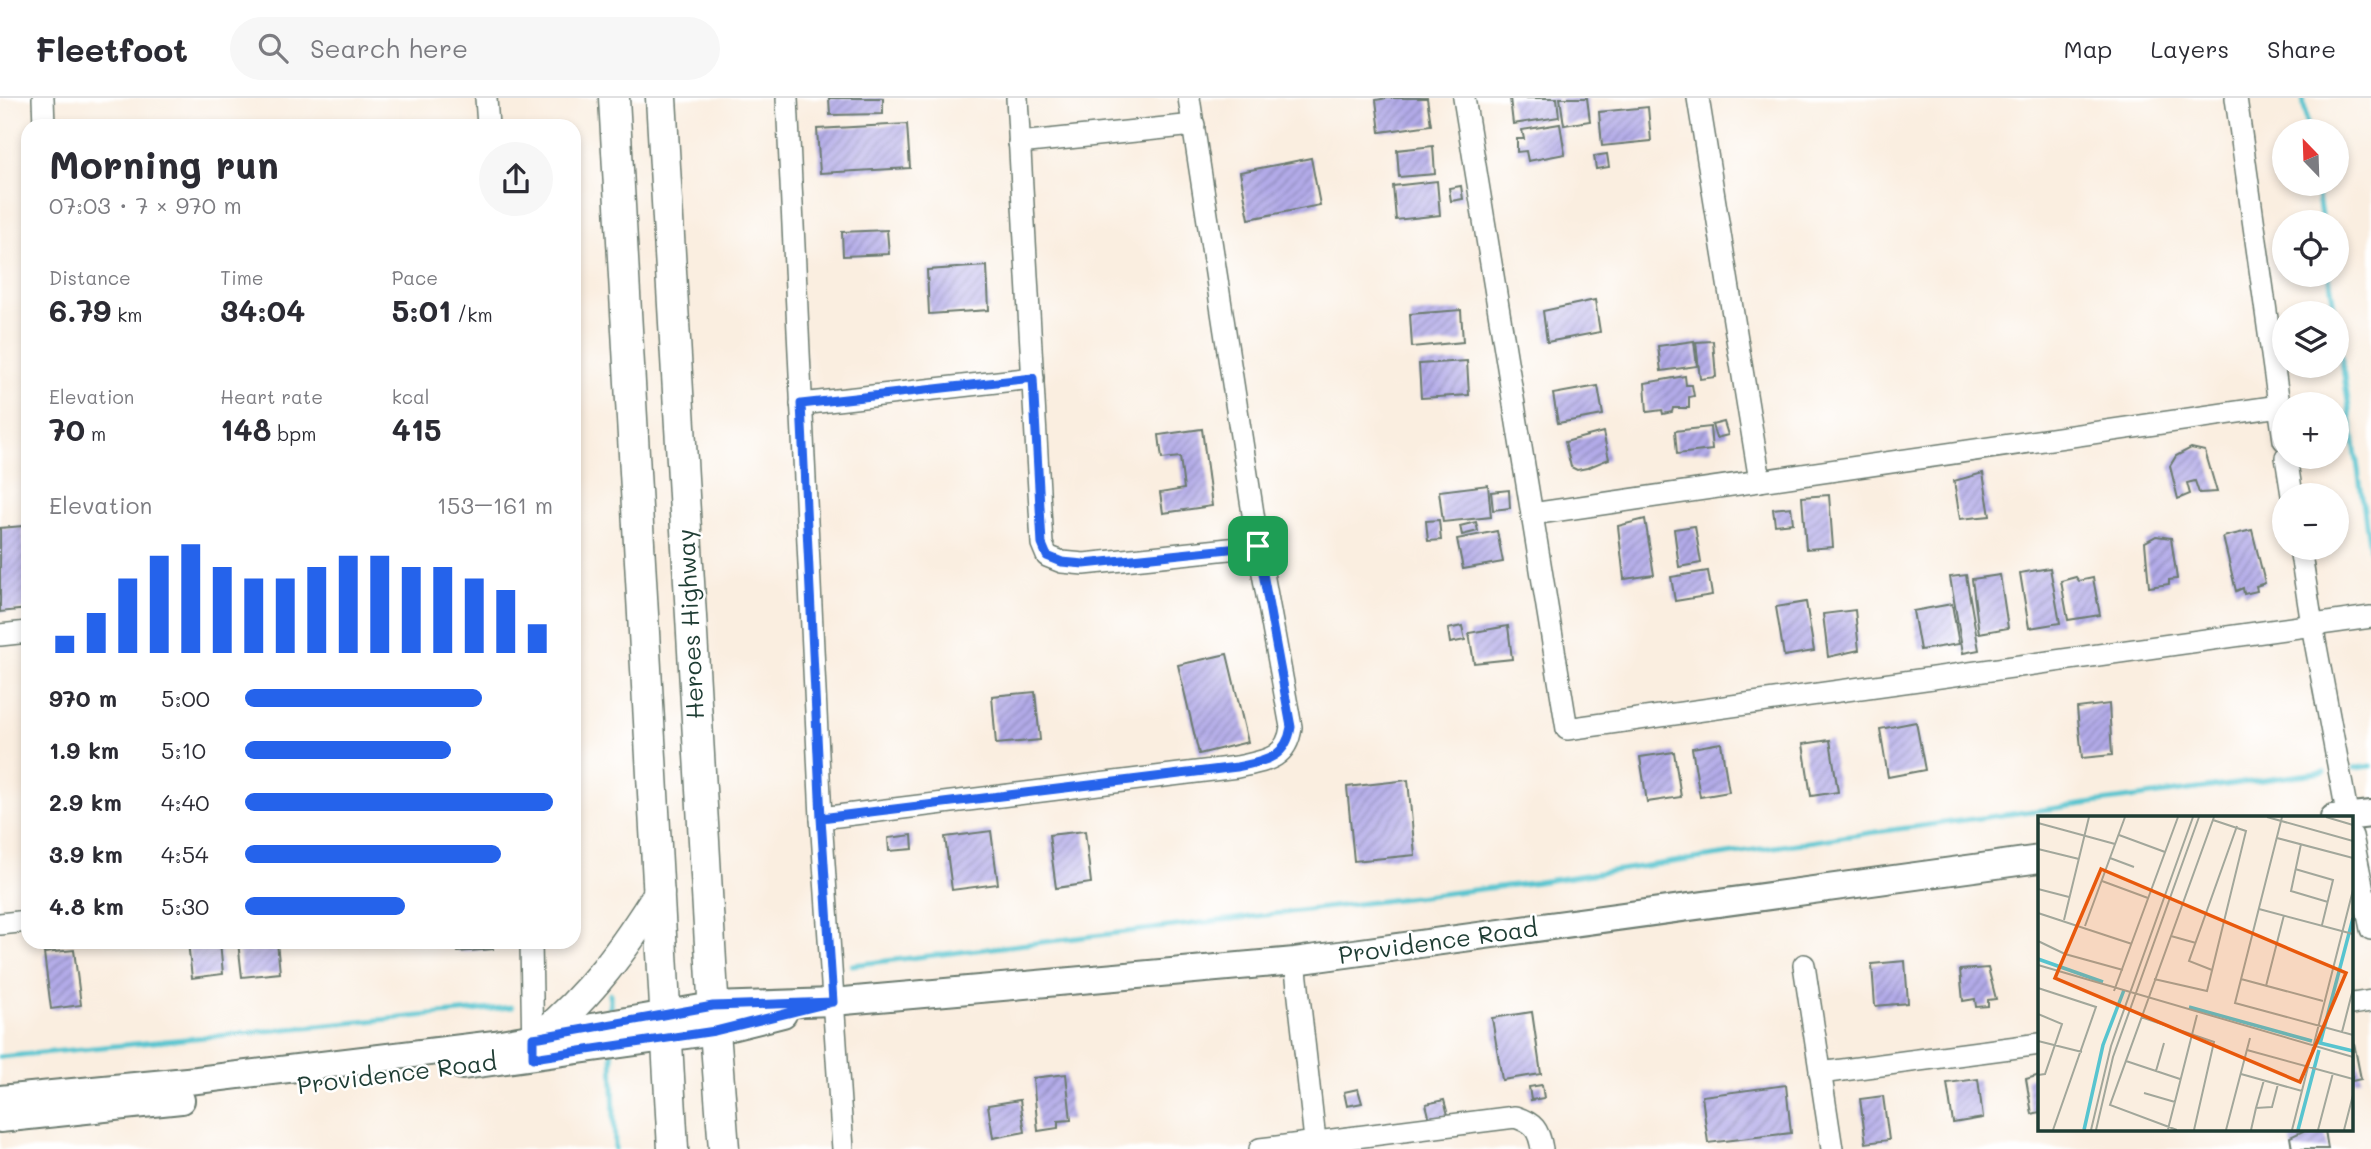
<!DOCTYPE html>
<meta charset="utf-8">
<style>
:root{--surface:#fff;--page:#f7f7f7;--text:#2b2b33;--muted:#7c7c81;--line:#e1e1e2;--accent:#2563eb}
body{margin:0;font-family:Mali,sans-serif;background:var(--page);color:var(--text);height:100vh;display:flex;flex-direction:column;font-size:26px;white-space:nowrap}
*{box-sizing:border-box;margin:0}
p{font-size:23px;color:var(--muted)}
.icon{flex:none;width:38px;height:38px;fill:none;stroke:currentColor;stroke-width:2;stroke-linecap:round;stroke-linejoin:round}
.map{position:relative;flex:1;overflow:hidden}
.drawer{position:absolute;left:21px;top:21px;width:560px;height:830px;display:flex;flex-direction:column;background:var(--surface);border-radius:21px;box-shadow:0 4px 10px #0003}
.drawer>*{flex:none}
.needle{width:46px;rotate:337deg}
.tools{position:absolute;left:2272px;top:21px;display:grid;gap:14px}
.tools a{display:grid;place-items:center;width:77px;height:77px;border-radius:50%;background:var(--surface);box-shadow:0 4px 10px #0003;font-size:35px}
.pin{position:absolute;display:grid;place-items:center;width:60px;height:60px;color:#fff;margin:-30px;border-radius:14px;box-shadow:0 4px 10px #0006}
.round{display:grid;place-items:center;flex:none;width:74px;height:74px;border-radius:37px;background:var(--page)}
.summary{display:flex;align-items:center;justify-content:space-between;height:119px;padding:0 28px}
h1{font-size:38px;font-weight:800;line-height:52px}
.metrics{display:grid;grid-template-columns:repeat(3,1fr);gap:10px;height:119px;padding:7px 28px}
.metrics div{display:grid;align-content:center}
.metrics b{font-size:30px;font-weight:800}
.metrics small{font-size:19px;font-weight:400}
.metrics p{font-size:19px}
.chart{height:196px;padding:14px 28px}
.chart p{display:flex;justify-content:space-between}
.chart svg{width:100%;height:126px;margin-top:7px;stroke:var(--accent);stroke-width:6}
ul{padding:0 28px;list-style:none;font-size:23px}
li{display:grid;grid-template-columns:112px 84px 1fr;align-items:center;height:52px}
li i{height:18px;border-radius:9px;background:var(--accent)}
header{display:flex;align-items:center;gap:42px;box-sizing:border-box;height:98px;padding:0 35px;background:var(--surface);border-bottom:2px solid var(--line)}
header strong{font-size:33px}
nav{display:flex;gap:38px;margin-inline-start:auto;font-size:24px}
.search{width:490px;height:63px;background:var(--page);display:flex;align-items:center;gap:18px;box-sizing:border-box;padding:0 24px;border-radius:38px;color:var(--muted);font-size:26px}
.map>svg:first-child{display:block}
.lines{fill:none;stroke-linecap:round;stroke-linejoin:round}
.stream{stroke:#57c4cf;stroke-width:5}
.building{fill:url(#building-hatch)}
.minor-casing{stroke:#6c7b70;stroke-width:24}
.tertiary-casing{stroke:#6c7b70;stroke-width:30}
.secondary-casing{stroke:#6c7b70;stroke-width:33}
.minor{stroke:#fff;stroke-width:21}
.tertiary{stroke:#fff;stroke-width:26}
.secondary{stroke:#fff;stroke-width:30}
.route-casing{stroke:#fff;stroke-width:14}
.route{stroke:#2563eb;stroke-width:9}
.labels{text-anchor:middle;stroke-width:5;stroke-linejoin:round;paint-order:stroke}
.street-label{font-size:24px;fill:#1f3d34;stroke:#fff}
.inset-river{fill:none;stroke:#57c4cf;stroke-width:3.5}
.inset-road{fill:none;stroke:#a2a79b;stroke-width:2}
.view{fill:#e8590c;fill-opacity:0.15;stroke:#e8590c;stroke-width:3.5}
.inset-edge{fill:none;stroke:#1f3d34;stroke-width:3.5}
</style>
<header>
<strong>Fleetfoot</strong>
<div class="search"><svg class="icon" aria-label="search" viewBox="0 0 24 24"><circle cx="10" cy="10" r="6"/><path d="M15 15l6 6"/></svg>Search here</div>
<nav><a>Map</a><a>Layers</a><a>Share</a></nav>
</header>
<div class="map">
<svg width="2371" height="1051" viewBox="0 0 2371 1051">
<defs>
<pattern id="building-hatch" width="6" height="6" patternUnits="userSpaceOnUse" patternTransform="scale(1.75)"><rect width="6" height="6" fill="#b2aae8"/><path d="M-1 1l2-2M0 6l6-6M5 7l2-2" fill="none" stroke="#908cbd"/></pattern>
</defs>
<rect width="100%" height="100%" fill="#fff"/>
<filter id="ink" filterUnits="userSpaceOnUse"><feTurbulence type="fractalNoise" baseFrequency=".0143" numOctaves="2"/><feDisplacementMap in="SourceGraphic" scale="14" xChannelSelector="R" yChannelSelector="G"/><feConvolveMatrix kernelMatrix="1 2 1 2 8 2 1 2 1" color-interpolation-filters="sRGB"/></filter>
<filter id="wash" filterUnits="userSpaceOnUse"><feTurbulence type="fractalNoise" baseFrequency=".00686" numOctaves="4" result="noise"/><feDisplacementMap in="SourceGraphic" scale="28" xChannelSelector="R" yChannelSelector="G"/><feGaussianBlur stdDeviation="1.57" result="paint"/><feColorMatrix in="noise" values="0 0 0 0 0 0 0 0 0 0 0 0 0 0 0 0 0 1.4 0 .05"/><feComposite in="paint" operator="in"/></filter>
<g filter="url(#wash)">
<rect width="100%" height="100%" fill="#faeee0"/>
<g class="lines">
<!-- stream -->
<g class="stream">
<path d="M2303,0L2308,33"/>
<path d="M2316,86L2322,124"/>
<path d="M2329,177L2335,215"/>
<path d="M2336,223L2371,458"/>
<path d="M2355,670L2371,668"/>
<path d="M852,867L1531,785L1876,734L2324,674"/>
<path d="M610,896V918"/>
<path d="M612,956L615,1051"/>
<path d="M0,959L512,909"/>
</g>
</g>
<g id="blocks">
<!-- building -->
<g class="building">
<path d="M829,0H883V16L830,17Z"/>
<path d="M1387,0H1427L1431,27L1380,34L1376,2Z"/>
<path d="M1510,0H1557L1559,19L1513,26Z"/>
<path d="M1560,0H1587L1590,23L1564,27Z"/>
<path d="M1648,9L1651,43L1602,48L1599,14Z"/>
<path d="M907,26L910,70L820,75L817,31Z"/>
<path d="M1560,26L1565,56L1528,63L1526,53L1517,54V41H1524L1522,32Z"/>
<path d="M1433,48L1435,76L1399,79L1397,52Z"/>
<path d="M1607,56L1609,69L1596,71L1594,58Z"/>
<path d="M1311,60L1320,107L1249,121L1240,74Z"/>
<path d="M1437,83L1440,117L1396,122L1393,88Z"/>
<path d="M1461,88L1463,101L1451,103L1449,90Z"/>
<path d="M887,132L889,156L843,158L842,134Z"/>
<path d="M987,168L989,212L929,216L927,172Z"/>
<path d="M1595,202L1600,234L1547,244L1543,213Z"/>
<path d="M1461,212L1463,244L1412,249L1410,216Z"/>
<path d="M1694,243L1697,268L1661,273L1658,248Z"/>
<path d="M1713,243L1716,279L1700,281L1696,244Z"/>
<path d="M1467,263L1469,297L1421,300L1419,266Z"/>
<path d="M1685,278L1686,287H1692L1694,298L1689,299V310H1673L1672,314L1663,316L1662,312L1647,314L1645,285Z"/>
<path d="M1598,288L1603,317L1558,325L1553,296Z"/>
<path d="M1724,324L1728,337L1716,340L1712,327Z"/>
<path d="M1710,329L1712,352L1677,356L1675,333Z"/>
<path d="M1202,331L1212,408L1163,415L1160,395L1184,391L1180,359L1162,361L1159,337Z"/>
<path d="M1603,334L1609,361L1587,370L1577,372L1571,369L1565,344Z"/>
<path d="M2191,350L2205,353L2217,394L2199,395L2195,383L2187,385L2190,396L2178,401L2170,368L2176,358Z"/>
<path d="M1983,375L1990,418L1960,421L1954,383Z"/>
<path d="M1488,387L1491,419L1443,424L1439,393Z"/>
<path d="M1509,392L1510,410L1493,412L1491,394Z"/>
<path d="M1829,397L1833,449L1806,451L1802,399Z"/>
<path d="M1791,409L1793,425L1775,427L1773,411Z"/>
<path d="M1645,421L1654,477L1624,481L1618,428Z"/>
<path d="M1439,422L1441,442L1428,443L1426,423Z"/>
<path d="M1476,424L1478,433L1462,437L1460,428Z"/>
<path d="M23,428L28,511L0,514V430Z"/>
<path d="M1695,428L1701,465L1679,469L1674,431Z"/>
<path d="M2252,432L2265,485L2256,488L2257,493L2244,496L2243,490L2236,493L2223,439Z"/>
<path d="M1497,433L1503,464L1463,471L1457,441Z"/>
<path d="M2156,438L2171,440L2177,481L2169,482V486L2149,489L2145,444Z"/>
<path d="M2050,470L2060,525L2029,530L2020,475Z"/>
<path d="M1708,473L1712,497L1675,503L1671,479Z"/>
<path d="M1966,477L1979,552L1963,555L1950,479Z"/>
<path d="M2000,477L2008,530L1979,535L1972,481Z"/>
<path d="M2076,479L2079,483L2093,480L2100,517L2068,522L2061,483Z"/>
<path d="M1806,504L1814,553L1784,558L1776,509Z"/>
<path d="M1952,506L1959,546L1920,552L1913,513Z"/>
<path d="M1855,512L1859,552L1828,559L1823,516Z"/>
<path d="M1462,528L1465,542L1450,545L1448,531Z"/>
<path d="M1508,528L1512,561L1474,565L1469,535Z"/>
<path d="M1227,556L1248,644L1199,656L1178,567Z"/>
<path d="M1035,594L1040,642L996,646L992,598Z"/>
<path d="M2109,606L2112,657L2082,660L2077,610Z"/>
<path d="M1916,624L1925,672L1888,679L1880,631Z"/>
<path d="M1830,642L1838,694L1811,698L1803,646Z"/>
<path d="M1721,645L1729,694L1700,699L1692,650Z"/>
<path d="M1674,654L1681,699L1647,704L1640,659Z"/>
<path d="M1408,682L1415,757L1354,763L1347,689Z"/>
<path d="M991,733L998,786L952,792L945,739Z"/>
<path d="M1085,733L1091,785L1056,790L1049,737Z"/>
<path d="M912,737L913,751L889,753L888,740Z"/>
<path d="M188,844H220L223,876L192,880Z"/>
<path d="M238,844H277L280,875L242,879Z"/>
<path d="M457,844H492L493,851L458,854Z"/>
<path d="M74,852L81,907L51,911L44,855Z"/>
<path d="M1905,863L1908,905L1875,908L1872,866Z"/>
<path d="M1988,870L1996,901L1988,902V908L1976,909L1975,901L1963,903L1960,872Z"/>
<path d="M1532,914L1541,976L1502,982L1492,920Z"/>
<path d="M2352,935L2361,981L2352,983Z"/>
<path d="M1066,976L1071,1022L1058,1023V1030L1038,1033L1033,980Z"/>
<path d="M2040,977V1014L2032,1016L2026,981Z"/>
<path d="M1978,981L1983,1020L1953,1025L1947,985Z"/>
<path d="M1542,987L1544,1000L1531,1002L1529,989Z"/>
<path d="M1786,987L1791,1035L1708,1045L1702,998Z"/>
<path d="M1358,991L1362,1005L1347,1008L1344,994Z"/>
<path d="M1883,998L1889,1042L1866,1045L1860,1001Z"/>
<path d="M1020,1002L1025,1034L993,1040L988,1007Z"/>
<path d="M1444,1002L1448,1017L1430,1022L1426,1006Z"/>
<path d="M2305,1032H2325L2328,1051H2292L2290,1039Z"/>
</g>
</g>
</g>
<g filter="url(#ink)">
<use href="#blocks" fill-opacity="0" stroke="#6c7b70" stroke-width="2"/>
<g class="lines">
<!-- minor casing -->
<g class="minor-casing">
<g id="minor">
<path d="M43,0L44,28"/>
<path d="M486,0L488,28"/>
<path d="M787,0L821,720L843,1051"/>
<path d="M1017,0L1042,446L1047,458L1062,464L1084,466L1258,448"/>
<path d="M1464,0L1567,631L2371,519"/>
<path d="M1698,0L1760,383"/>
<path d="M2236,0L2284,342"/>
<path d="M1019,45L1194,27"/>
<path d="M801,306L1033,280"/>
<path d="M2286,359L2292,397"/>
<path d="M1532,416L2279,308"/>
<path d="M2300,450L2312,527L2348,720"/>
<path d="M0,537L28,534"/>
<path d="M821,720L1237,669C1264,663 1287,662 1291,629L1258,448L1189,0"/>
<path d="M2352,738L2371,831"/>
<path d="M0,826L28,823"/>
<path d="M531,844L533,954"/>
<path d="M1295,863L1316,1051"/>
<path d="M1804,867L1832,1051"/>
<path d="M2352,906L2371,903"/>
<path d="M1820,975L2040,946"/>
<path d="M1260,1051L1515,1019C1534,1025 1539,1032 1542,1051"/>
</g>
</g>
<!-- tertiary casing -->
<g class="tertiary-casing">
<g id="tertiary">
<path d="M2334,720L2371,716"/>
<path d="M462,968L715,933L783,916"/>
<path d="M0,1001L197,982L495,946L713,908L833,904L1295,863L2040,761"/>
<path d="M0,1021L181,1002"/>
</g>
</g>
<!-- secondary casing -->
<g class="secondary-casing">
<g id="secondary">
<path d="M614,0L673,1051"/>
<path d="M661,0L715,933L724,1051"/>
<path d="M540,939C591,896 624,851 659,795"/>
</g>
</g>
<!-- minor -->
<use href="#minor" class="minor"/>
<!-- tertiary -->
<use href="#tertiary" class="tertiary"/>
<!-- secondary -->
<use href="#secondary" class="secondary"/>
</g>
</g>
<g class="lines" filter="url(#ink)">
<!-- route casing -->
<g class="route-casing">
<path id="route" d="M1258,448L1084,466L1062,464L1047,458L1042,446L1033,280L801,306L821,720L833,904L713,908L540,939L533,940V960L715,933L833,904L821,720L1237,669C1264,663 1286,661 1291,629L1258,448"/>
</g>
<!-- route -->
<use href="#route" class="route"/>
</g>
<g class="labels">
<!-- street labels -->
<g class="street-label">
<text transform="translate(691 526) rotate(-93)" y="8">Heroes Highway</text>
<text transform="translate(1438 844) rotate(-8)" y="8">Providence Road</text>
<text transform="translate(397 976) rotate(-7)" y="8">Providence Road</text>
</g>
</g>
<!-- overview -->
<g transform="translate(2038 718)">
<rect width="315" height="315" fill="#faeee0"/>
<path class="inset-river" d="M0,143L65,166M151,191L274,225M278,226L315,235M282,228L315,102M46,314L65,229L86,174M260,314L281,234"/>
<path class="inset-road" d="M229,1L315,25M244,1L197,187L315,219M288,1L315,9M0,7L77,28M81,19L127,36M239,22L315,42M263,28L253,75L290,86M0,33L41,43M72,42L96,51M257,53L295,64L284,109M64,65L110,82M0,73L31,81M221,93L315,118M0,97L94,128M26,104L51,1M47,110L87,1M133,120L158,127M0,125L27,138L85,154M0,149L315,241M174,154L151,145L199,10M116,163L169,175L208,15L175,4M203,163L285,185M228,170L246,99M0,172L58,191L15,314M76,175L140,1M0,198L24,208L7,258L0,259M103,201L176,226L156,314M304,216L315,173M0,225L44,236M209,234L315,263M88,245L142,263M118,255L126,227M203,258L264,275M226,264L218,292L234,291L240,268M106,277L137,286M130,313L159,199M53,314L73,230L155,1M58,314L75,241L161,1M139,314L72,289L176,1M188,314L212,222M213,314L218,292M254,314L315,74M280,314L295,257M306,314L315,279"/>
<path class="view" d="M63,53L308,157L262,266L17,162Z"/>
<rect width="315" height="315" class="inset-edge"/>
</g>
</svg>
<div class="tools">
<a><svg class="needle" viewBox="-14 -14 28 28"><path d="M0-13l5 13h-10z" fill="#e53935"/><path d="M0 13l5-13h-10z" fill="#7c7c81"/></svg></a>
<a><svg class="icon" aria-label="locate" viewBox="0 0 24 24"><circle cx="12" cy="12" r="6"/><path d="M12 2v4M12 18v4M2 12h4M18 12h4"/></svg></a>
<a><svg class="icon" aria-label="layers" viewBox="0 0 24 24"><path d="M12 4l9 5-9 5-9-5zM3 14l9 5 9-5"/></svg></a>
<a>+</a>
<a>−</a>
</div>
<div class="pin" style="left:1258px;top:448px;background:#1e9e55"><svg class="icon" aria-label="arrive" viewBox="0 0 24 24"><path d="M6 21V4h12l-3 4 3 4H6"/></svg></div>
<section class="drawer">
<div class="summary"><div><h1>Morning run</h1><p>07:03 · 7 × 970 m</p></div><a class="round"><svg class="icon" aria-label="share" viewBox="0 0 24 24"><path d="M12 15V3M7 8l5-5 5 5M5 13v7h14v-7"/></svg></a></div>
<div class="metrics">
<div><p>Distance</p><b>6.79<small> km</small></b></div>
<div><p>Time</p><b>34:04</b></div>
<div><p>Pace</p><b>5:01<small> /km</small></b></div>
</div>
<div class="metrics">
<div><p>Elevation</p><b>70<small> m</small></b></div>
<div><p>Heart rate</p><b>148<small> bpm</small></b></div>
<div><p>kcal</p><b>415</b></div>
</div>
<div class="chart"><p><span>Elevation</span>153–161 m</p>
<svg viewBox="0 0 160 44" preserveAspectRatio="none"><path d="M5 44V38M15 44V30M25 44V18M35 44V10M45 44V6M55 44V14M65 44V18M75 44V18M85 44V14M95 44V10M105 44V10M115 44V14M125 44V14M135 44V18M145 44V22M155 44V34"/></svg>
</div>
<ul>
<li><b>970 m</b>5:00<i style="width:77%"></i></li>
<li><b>1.9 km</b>5:10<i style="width:67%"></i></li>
<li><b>2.9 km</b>4:40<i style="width:100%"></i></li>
<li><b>3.9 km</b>4:54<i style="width:83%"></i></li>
<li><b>4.8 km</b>5:30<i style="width:52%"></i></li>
</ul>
</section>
</div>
